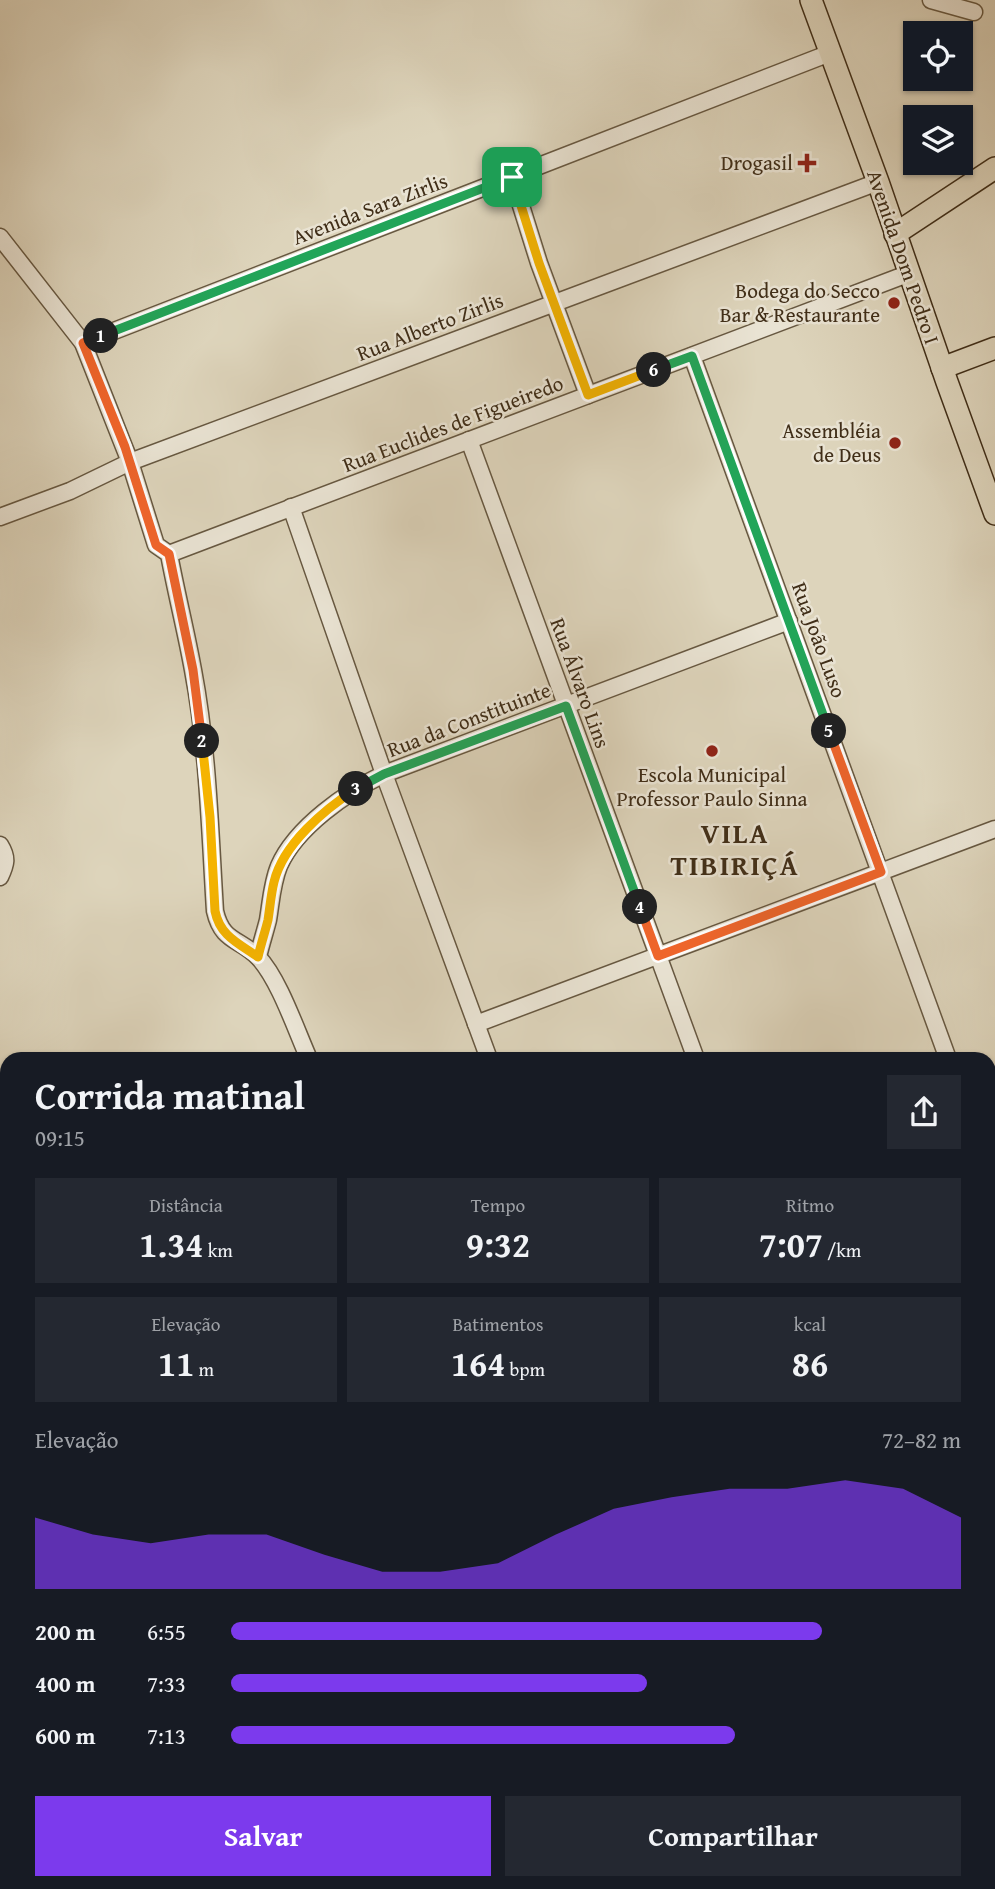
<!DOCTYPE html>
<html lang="pt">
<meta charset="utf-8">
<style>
:root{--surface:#171b24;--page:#242831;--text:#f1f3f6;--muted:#9ea1a6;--accent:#7c3aed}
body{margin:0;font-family:"Gentium Book Plus",serif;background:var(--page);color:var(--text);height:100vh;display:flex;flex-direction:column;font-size:26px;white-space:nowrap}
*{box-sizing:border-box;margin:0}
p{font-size:23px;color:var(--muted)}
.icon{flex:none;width:38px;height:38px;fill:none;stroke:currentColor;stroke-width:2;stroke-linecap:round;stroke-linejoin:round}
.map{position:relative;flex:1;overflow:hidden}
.sheet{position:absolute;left:0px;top:1052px;width:996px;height:838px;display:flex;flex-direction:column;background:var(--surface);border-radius:21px 21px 0 0;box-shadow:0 2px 5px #0004}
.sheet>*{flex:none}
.fabs{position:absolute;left:903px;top:21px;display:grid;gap:14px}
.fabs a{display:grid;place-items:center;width:70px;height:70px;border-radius:0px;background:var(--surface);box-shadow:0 2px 5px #0004;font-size:35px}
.pin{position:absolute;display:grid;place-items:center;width:60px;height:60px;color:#fff;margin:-30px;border-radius:14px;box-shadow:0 4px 10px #0006}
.km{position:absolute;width:35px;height:35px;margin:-18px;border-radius:50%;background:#222;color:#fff;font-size:19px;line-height:35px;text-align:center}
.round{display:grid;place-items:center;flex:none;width:74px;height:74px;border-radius:0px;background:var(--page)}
.summary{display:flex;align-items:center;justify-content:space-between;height:119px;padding:0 35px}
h1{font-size:38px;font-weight:700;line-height:52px}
.figures{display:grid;grid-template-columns:repeat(3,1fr);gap:10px;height:119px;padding:7px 35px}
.figures div{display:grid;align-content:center;border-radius:0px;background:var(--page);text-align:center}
.figures b{font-size:35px;font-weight:700}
.figures small{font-size:19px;font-weight:400}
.figures p{font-size:19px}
.chart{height:196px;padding:14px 35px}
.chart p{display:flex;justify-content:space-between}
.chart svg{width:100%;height:126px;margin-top:7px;fill:var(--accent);opacity:.7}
.button{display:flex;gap:14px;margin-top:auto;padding:14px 35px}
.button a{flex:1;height:80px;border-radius:0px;background:var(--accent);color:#fff;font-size:28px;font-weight:700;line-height:80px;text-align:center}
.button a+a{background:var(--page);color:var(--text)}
ul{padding:0 35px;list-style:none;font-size:23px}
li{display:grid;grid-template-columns:112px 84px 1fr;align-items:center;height:52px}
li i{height:18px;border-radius:9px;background:var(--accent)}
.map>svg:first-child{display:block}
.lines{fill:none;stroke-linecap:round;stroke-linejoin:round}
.minor-casing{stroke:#675841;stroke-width:19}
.major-casing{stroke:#402e18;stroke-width:24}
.minor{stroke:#e9e3d3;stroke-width:16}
.major{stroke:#ddd4bb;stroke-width:21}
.split-1-casing{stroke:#fff;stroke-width:14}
.split-2-casing{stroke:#fff;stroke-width:14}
.split-3-casing{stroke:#fff;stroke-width:14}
.split-4-casing{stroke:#fff;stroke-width:14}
.split-5-casing{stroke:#fff;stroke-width:14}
.split-6-casing{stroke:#fff;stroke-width:14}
.split-7-casing{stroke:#fff;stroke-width:14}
.split-1{stroke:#22a559;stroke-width:9}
.split-2{stroke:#f0652b;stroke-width:9}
.split-3{stroke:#f5b400;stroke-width:9}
.split-4{stroke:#22a559;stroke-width:9}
.split-5{stroke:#f0652b;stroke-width:9}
.split-6{stroke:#22a559;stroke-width:9}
.split-7{stroke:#f5b400;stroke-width:9}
.poi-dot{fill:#8f2418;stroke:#e9e3d3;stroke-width:2.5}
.labels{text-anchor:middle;stroke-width:5;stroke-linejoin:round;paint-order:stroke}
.poi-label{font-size:21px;fill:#402e18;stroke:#e9e3d3;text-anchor:end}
.street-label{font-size:21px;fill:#402e18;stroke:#e9e3d3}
.district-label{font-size:28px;font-weight:bold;letter-spacing:2px;fill:#402e18;stroke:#e9e3d3}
</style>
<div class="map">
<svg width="995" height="1889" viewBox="0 0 995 1889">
<rect width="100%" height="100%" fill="#ddd4bb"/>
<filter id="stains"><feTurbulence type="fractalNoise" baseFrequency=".00286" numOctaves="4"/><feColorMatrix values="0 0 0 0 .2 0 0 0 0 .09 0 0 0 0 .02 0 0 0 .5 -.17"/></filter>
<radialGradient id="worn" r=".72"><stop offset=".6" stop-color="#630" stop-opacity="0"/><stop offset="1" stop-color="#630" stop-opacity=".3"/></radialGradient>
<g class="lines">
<!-- minor casing -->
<g class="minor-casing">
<g id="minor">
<path d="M931,0L974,12"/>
<path d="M512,177L539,263L588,395"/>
<path d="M0,237L83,343L130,462L156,545L169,554C176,592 186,631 193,670C208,749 210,831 215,911C222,942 239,938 258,957C279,979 296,1030 309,1059"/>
<path d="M83,343L830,53"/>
<path d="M692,356L948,1059"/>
<path d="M469,440L696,1059"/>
<path d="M291,507L384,774L489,1059"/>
<path d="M0,517L70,491L130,462L878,182"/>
<path d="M169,554L910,273"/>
<path d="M0,845C8,858 6,864 0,877"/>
<path d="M258,957C261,944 265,932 268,920C271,902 272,883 279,866C296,827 347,792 384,774L789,621"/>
<path d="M476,1024L995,829"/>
<path d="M989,1089L995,1087"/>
<path d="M0,1162L7,1165"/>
<path d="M989,1270L995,1288"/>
<path d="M989,1342L995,1340"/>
<path d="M989,1529L995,1527"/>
<path d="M0,1551L7,1562"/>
<path d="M0,1691L7,1692"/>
<path d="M0,1777L7,1782"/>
<path d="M989,1804H995"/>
<path d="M0,1816L7,1824"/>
<path d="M60,1883L65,1889"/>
<path d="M103,1883L108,1889"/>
<path d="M286,1883L290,1889"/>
<path d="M485,1883L493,1889"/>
<path d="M955,1883L957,1889"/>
<path d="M591,1889L592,1883"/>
</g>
</g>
<!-- major casing -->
<g class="major-casing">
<g id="major">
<path d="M811,0L878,182L947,382L995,514"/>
<path d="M895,234L995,168"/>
<path d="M942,368L995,348"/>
</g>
</g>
<!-- minor -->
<use href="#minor" class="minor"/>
<!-- major -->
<use href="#major" class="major"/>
</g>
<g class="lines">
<!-- split-1 casing -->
<g class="split-1-casing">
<path id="split-1" d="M101,336L512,177"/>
</g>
<!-- split-2 casing -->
<g class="split-2-casing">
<path id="split-2" d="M101,336L83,343L125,447L156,545L169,554L193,670L202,741"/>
</g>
<!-- split-3 casing -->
<g class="split-3-casing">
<path id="split-3" d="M202,741L210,817L215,911C220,936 238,943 258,957C261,944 265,932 268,920C270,907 271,894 274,882C283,844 325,809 356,789"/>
</g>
<!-- split-4 casing -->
<g class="split-4-casing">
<path id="split-4" d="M356,789L384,774L566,706L640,907"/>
</g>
<!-- split-5 casing -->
<g class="split-5-casing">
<path id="split-5" d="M640,907L658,956L881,872L829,731"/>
</g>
<!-- split-6 casing -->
<g class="split-6-casing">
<path id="split-6" d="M654,370L692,356L829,731"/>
</g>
<!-- split-7 casing -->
<g class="split-7-casing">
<path id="split-7" d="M512,177L539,263L588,395L654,370"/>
</g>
<!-- split-1 -->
<use href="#split-1" class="split-1"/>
<!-- split-2 -->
<use href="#split-2" class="split-2"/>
<!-- split-3 -->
<use href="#split-3" class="split-3"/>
<!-- split-4 -->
<use href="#split-4" class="split-4"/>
<!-- split-5 -->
<use href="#split-5" class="split-5"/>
<!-- split-6 -->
<use href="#split-6" class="split-6"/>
<!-- split-7 -->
<use href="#split-7" class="split-7"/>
</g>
<!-- markers -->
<g class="poi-dot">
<path d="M803.5 152.5h7v7h7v7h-7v7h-7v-7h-7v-7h7z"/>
<circle cx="894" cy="303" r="7"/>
<circle cx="895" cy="443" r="7"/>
<circle cx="712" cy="751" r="7"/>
</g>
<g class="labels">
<!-- poi labels -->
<g class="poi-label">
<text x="793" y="170">Drogasil</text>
<text x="880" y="298">Bodega do Secco<tspan x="880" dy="24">Bar &amp; Restaurante</tspan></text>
<text x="881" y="438">Assembléia<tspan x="881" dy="24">de Deus</tspan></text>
<text x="712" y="782" text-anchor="middle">Escola Municipal<tspan x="712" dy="24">Professor Paulo Sinna</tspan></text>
</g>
<!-- street labels -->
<g class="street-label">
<text transform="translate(370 209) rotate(-21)" y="7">Avenida Sara Zirlis</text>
<text transform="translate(903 257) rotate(71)" y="7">Avenida Dom Pedro I</text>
<text transform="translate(430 327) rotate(-21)" y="7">Rua Alberto Zirlis</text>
<text transform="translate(453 424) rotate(-21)" y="7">Rua Euclides de Figueiredo</text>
<text transform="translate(819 640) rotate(70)" y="7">Rua João Luso</text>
<text transform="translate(580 683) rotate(70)" y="7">Rua Álvaro Lins</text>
<text transform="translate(469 720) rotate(-21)" y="7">Rua da Constituinte</text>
</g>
<!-- district labels -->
<g class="district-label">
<text x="735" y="843">VILA<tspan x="735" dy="32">TIBIRIÇÁ</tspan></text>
</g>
</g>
<rect width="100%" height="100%" filter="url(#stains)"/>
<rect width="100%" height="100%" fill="url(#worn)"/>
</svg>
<div class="fabs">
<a><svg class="icon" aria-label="locate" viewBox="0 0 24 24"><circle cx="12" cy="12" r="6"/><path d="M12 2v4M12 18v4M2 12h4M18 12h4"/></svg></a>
<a><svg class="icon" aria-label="layers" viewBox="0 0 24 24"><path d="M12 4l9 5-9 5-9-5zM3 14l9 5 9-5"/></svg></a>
</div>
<div class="pin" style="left:512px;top:177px;background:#1e9e55"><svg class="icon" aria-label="arrive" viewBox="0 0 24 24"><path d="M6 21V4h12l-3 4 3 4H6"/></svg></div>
<b class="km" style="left:101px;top:336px">1</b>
<b class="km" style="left:202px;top:741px">2</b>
<b class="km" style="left:356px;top:789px">3</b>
<b class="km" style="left:640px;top:907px">4</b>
<b class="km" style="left:829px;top:731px">5</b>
<b class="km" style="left:654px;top:370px">6</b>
<section class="sheet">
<div class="summary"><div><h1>Corrida matinal</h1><p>09:15</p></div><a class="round"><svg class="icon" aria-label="share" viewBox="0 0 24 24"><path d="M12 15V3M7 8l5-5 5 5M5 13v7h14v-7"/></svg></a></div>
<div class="figures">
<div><p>Distância</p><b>1.34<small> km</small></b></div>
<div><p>Tempo</p><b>9:32</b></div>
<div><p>Ritmo</p><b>7:07<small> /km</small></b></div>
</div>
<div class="figures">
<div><p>Elevação</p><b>11<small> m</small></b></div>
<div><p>Batimentos</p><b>164<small> bpm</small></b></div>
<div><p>kcal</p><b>86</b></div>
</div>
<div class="chart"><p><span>Elevação</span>72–82 m</p>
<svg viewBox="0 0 160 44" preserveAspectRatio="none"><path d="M0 44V19L10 25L20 28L30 25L40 25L50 32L60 38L70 38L80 35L90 25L100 16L110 12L120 9L130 9L140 6L150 9L160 19V44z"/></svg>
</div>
<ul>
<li><b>200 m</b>6:55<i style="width:81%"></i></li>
<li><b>400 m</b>7:33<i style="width:57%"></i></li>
<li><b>600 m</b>7:13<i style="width:69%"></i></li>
</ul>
<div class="button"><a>Salvar</a><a>Compartilhar</a></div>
</section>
</div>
